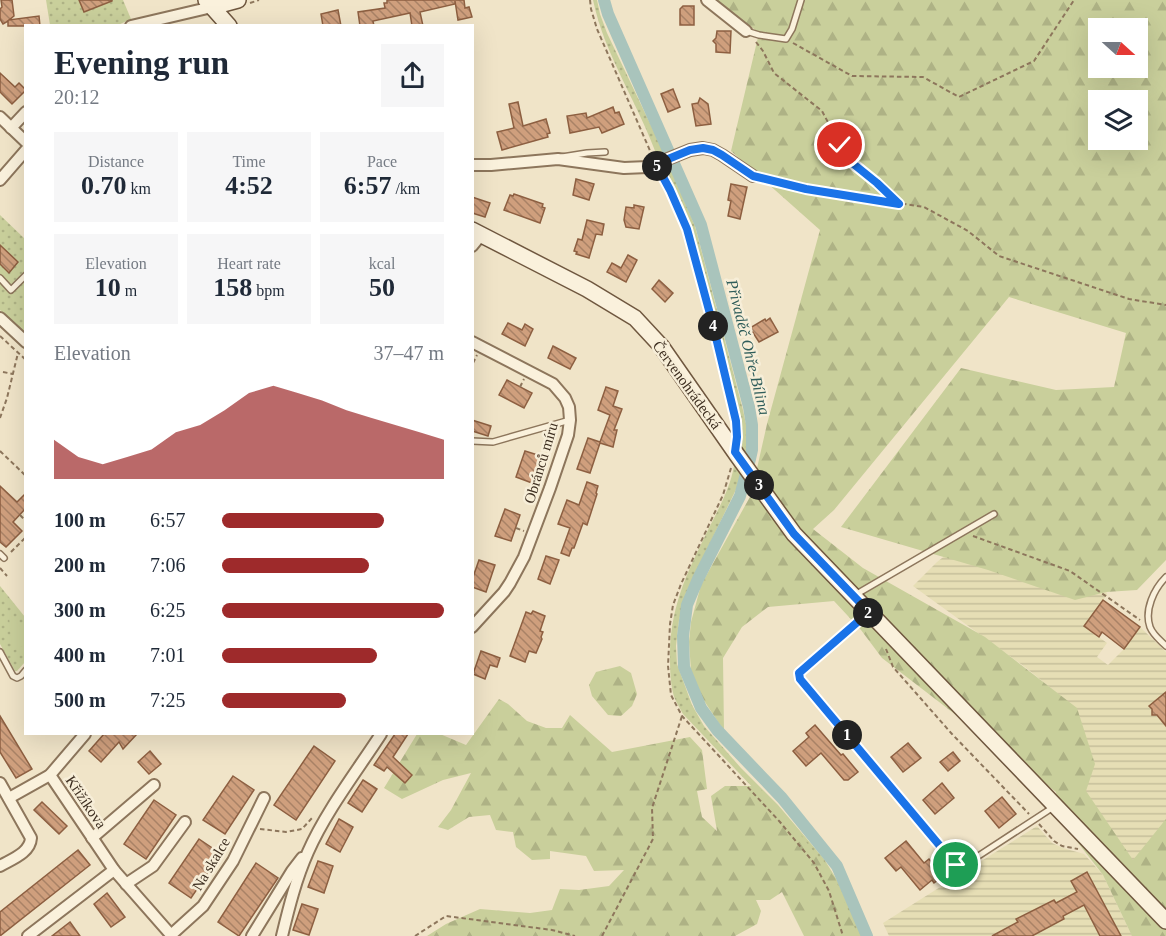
<!DOCTYPE html>
<meta charset="utf-8">
<style>
:root{--surface:#fff;--page:#f6f6f7;--text:#1f2937;--muted:#747a83;--accent:#9e2a2b}
body{margin:0;font-family:Georgia,serif;background:var(--page);color:var(--text);height:100vh;display:flex;flex-direction:column;font-size:22px;white-space:nowrap}
*{box-sizing:border-box;margin:0}
p{font-size:20px;color:var(--muted)}
.icon{flex:none;width:33px;height:33px;fill:none;stroke:currentColor;stroke-width:2;stroke-linecap:round;stroke-linejoin:round}
.map{position:relative;flex:1;overflow:hidden}
.panel{position:absolute;left:24px;top:24px;width:450px;height:711px;display:flex;flex-direction:column;background:var(--surface);border-radius:0px;box-shadow:0 6px 24px #0002}
.panel>*{flex:none}
.needle{width:39px;rotate:111deg}
.controls{position:absolute;left:1088px;top:18px;display:grid;gap:12px}
.controls a{display:grid;place-items:center;width:60px;height:60px;border-radius:0px;background:var(--surface);box-shadow:0 6px 24px #0002;font-size:30px}
.pin{position:absolute;display:grid;place-items:center;width:51px;height:51px;color:#fff;margin:-26px;border:3px solid #fff;border-radius:50%;box-shadow:0 2px 6px #0007}
.km{position:absolute;width:30px;height:30px;margin:-15px;border-radius:50%;background:#222;color:#fff;font-size:16px;line-height:30px;text-align:center}
.round{display:grid;place-items:center;flex:none;width:63px;height:63px;border-radius:0px;background:var(--page)}
.summary{display:flex;align-items:center;justify-content:space-between;height:102px;padding:0 30px}
h1{font-size:33px;font-weight:800;line-height:45px}
.figures{display:grid;grid-template-columns:repeat(3,1fr);gap:9px;height:102px;padding:6px 30px}
.figures div{display:grid;align-content:center;border-radius:0px;background:var(--page);text-align:center}
.figures b{font-size:26px;font-weight:800}
.figures small{font-size:16px;font-weight:400}
.figures p{font-size:16px}
.chart{height:168px;padding:12px 30px}
.chart p{display:flex;justify-content:space-between}
.chart svg{width:100%;height:108px;margin-top:6px;fill:var(--accent);opacity:.7}
ul{padding:0 30px;list-style:none;font-size:20px}
li{display:grid;grid-template-columns:96px 72px 1fr;align-items:center;height:45px}
li i{height:15px;border-radius:8px;background:var(--accent)}
.map>svg:first-child{display:block}
.farmland{fill:url(#farmland-rules)}
.grass{fill:url(#grass-dots)}
.forest{fill:url(#forest-firs);fill-rule:evenodd}
.park{fill:#c9cf9b}
.lines{fill:none;stroke-linecap:round;stroke-linejoin:round}
.canal{stroke:#a9c4bc;stroke-width:12}
.building{fill:url(#building-back-hatch);stroke:#8d5f41;stroke-width:1.5}
.lane-casing{stroke:#8d765c;stroke-width:8}
.street-casing{stroke:#8d765c;stroke-width:14}
.secondary-casing{stroke:#6f573f;stroke-width:18}
.path{stroke:#8d765c;stroke-width:2;stroke-dasharray:4.5 3;stroke-linecap:butt}
.lane{stroke:#faf1dc;stroke-width:5}
.street{stroke:#faf1dc;stroke-width:10}
.secondary{stroke:#faf1dc;stroke-width:15}
.route-casing{stroke:#fff;stroke-width:12}
.route{stroke:#1a73e8;stroke-width:8}
.labels{text-anchor:middle;stroke-width:5;stroke-linejoin:round;paint-order:stroke}
.street-label{font-size:15px;fill:#3d2e20;stroke:#f7eed8}
.water-label{font-size:16px;font-style:italic;fill:#2f5d5a;stroke:#f7eed8}
</style>
<div class="map">
<svg width="1166" height="936" viewBox="0 0 1166 936">
<defs>
<pattern id="farmland-rules" width="6" height="5" patternUnits="userSpaceOnUse" patternTransform="scale(1.5)"><rect width="6" height="5" fill="#e6deb5"/><path d="M0 2.5h6" fill="none" stroke="#c6bf9b"/></pattern>
<pattern id="grass-dots" width="8" height="8" patternUnits="userSpaceOnUse" patternTransform="scale(1.5)"><rect width="8" height="8" fill="#c9cf9b"/><path d="M2 2h.1M6 6h.1" fill="none" stroke="#aeb285" stroke-width="1.8" stroke-linecap="round"/></pattern>
<pattern id="forest-firs" width="22" height="20" patternUnits="userSpaceOnUse" patternTransform="scale(1.5)"><rect width="22" height="20" fill="#c9cf9b"/><path d="M5 1l3.5 6h-7zM16 11l3.5 6h-7z" fill="#aeb285"/></pattern>
<pattern id="building-back-hatch" width="6" height="6" patternUnits="userSpaceOnUse" patternTransform="scale(1.5)"><rect width="6" height="6" fill="#cf9f7d"/><path d="M-1 5l2 2M0 0l6 6M5-1l2 2" fill="none" stroke="#a98266"/></pattern>
</defs>
<rect width="100%" height="100%" fill="#f0e4c8"/>
<!-- farmland -->
<g class="farmland">
<path d="M967,538L1100,548L1107,595L1084,626L1107,643L1097,657L1108,665L1124,649L1140,627L1166,652V850L1144,882L1071,807L1073,706L1025,667L913,586L937,562Z"/>
<path d="M1037,826L1052,843L1063,848L1084,854L1103,875L1132,936H889L883,923Z"/>
</g>
<!-- grass -->
<g class="grass">
<path d="M46,0H123L131,19L118,25H50Z"/>
<path d="M593,0H597L600,14L607,33L665,155L658,159C639,104 605,57 593,0Z"/>
<path d="M669,165L695,226L743,410L746,424V454L739,446L741,431L733,393L689,228L682,209L662,167Z"/>
<path d="M0,215L25,239V334L0,310Z"/>
<path d="M734,466L742,477L686,593L679,620L676,646L677,664L692,705L704,726L741,768L778,805L824,859L837,880L862,936H846L775,811L683,714C680,708 675,701 673,693C670,680 670,666 670,652C671,603 689,569 710,526C720,506 730,488 734,466Z"/>
<path d="M0,586L25,617V662L17,671H15L0,644Z"/>
</g>
<!-- forest -->
<g class="forest">
<path d="M717,0H1166V560L1137,590L1106,592L1075,600L988,570L841,527L961,368L1056,390L1114,387L1126,333L1009,297L834,510L813,529L863,568L985,637L1077,708L1095,764L1086,791L1133,860L1166,819V936H1132L1103,875L1058,817L1056,792L882,658L861,630L834,601L768,607L742,627L723,658L724,731L701,696L691,671L689,642L691,622L701,585L751,495L767,424L820,230L731,151L759,33ZM1098,28H1137V68H1098ZM1098,100H1137V140H1098Z"/>
<path d="M620,666L631,673L637,694L632,706L621,716L608,715L592,696L589,685L596,672Z"/>
<path d="M499,699L508,704L527,721L546,728H562L570,715L612,752L690,737L702,750L707,789L697,791L702,817L717,831L711,796L725,786H758L787,818L835,878L858,936H804L782,892L770,900H756L761,911L757,924L735,936H427L446,924L480,909L530,913L552,910L560,889L579,890L609,886L624,870L594,871L586,856L550,851V859L532,860L516,847L513,832L496,830L490,815L469,817L448,830L438,827L451,810L471,773L443,780L402,799L384,788L417,734H440L466,745Z"/>
</g>
<!-- park -->
<path class="park" d="M11,615L25,634V645L12,651L9,616Z"/>
<g class="lines">
<!-- canal -->
<path class="canal" d="M604,0L608,14L701,225L749,407L752,425V450L750,459L740,496L698,579L687,605L683,636L684,667L701,708L717,730L782,798L837,866L867,936"/>
</g>
<!-- building -->
<g class="building">
<path d="M1,0H12L14,16L9,20L39,16L40,26H8V21L3,24L0,19V9L2,7Z"/>
<path d="M79,0H112V1L84,12Z"/>
<path d="M387,0H464L465,8L469,7L472,17L458,20L455,1V4L420,12L423,26H412L410,13L373,21L374,26H360L358,12L385,8L384,3H387Z"/>
<path d="M683,6H694V25H680V9Z"/>
<path d="M338,10L341,26H323L321,14Z"/>
<path d="M717,31H731L730,53L716,52V44L713,41L716,38Z"/>
<path d="M0,73L15,87L19,83L26,90L12,104L0,92Z"/>
<path d="M673,89L680,107L668,112L661,94Z"/>
<path d="M700,98L708,104L711,124L696,126L692,104L698,103Z"/>
<path d="M518,102L523,126L546,119L550,133L547,134L548,137L502,150L497,132L514,128L509,104Z"/>
<path d="M613,107L615,113L619,112L624,124L602,133L599,127L570,133L567,116L586,113L587,118Z"/>
<path d="M576,179L594,184L589,200L573,195Z"/>
<path d="M731,184L747,187L740,219L728,216L731,201L728,200Z"/>
<path d="M514,194L543,204L542,207L545,208L540,223L504,210L510,195L513,196Z"/>
<path d="M472,197L490,203L485,217L472,213Z"/>
<path d="M634,205L644,207L639,229L626,227L624,220L626,207L634,208Z"/>
<path d="M587,220L604,224L602,235L596,234L589,258L576,254L577,252L574,251L578,239L582,240Z"/>
<path d="M0,245L18,262L9,273L0,264Z"/>
<path d="M628,255L637,260L626,282L607,272L612,263L621,268Z"/>
<path d="M659,280L673,293L665,302L652,289Z"/>
<path d="M770,318L778,332L759,342L750,328L765,319L766,321Z"/>
<path d="M508,323L522,330L525,324L533,329L525,346L502,334Z"/>
<path d="M553,346L576,358L570,369L548,358Z"/>
<path d="M507,380L532,393L524,408L499,395Z"/>
<path d="M606,387L618,391L613,406L622,409L614,430H617L613,447L600,443L590,473L577,469L588,438L600,442L610,415L598,410Z"/>
<path d="M472,420L491,426L488,436L472,431Z"/>
<path d="M525,451L541,456L532,483L516,477Z"/>
<path d="M587,482L598,486L596,493L597,494L587,525L583,523L574,548H572L569,556L561,553L570,528L558,524L567,500L579,505Z"/>
<path d="M0,486L17,502L26,493V508L13,522L22,531L6,547L0,542Z"/>
<path d="M505,509L520,515L511,541L495,536Z"/>
<path d="M546,556L559,560L550,584L538,579Z"/>
<path d="M479,560L495,565L486,592L472,587V580Z"/>
<path d="M1103,600L1140,627L1124,649L1102,632L1099,637L1084,626Z"/>
<path d="M533,611L545,616L540,631L543,632L541,637L542,639L536,653L529,651L525,662L510,656L526,612L531,614Z"/>
<path d="M481,651L500,658L497,667L490,665L485,679L473,674Z"/>
<path d="M1166,692V726L1157,715H1152V709L1149,706Z"/>
<path d="M0,716L32,769L16,778L0,752Z"/>
<path d="M815,725L841,755L843,754L858,772L848,780H844L821,753L806,766L793,751L809,737L806,733Z"/>
<path d="M104,734H137L123,749L119,742L101,762L89,751Z"/>
<path d="M395,734H408L393,757L412,775L405,783L387,767L384,771L374,765Z"/>
<path d="M908,743L921,758L903,772L891,757Z"/>
<path d="M314,746L335,761L296,820L274,805Z"/>
<path d="M150,751L161,764L149,774L138,762Z"/>
<path d="M953,752L960,761L948,771L940,762Z"/>
<path d="M233,776L254,790L225,834L203,820Z"/>
<path d="M363,780L377,789L362,812L348,803Z"/>
<path d="M79,782L90,797L80,803L70,788Z"/>
<path d="M942,783L954,798L935,814L923,800Z"/>
<path d="M1002,797L1016,814L999,828L985,811Z"/>
<path d="M154,800L176,815L146,859L124,844Z"/>
<path d="M42,802L67,826L59,834L34,810Z"/>
<path d="M339,819L353,827L340,852L326,844Z"/>
<path d="M199,839L221,854L191,898L169,883Z"/>
<path d="M906,841L924,863L929,859L943,876L934,883L932,880L920,890L901,867L896,871L885,858Z"/>
<path d="M78,850L90,865L0,936V912Z"/>
<path d="M318,861L333,866L324,893L308,887Z"/>
<path d="M256,863L278,878L239,936L218,922Z"/>
<path d="M1087,872L1121,936H1100L1084,905L1063,916L1064,919L1032,936H992L1018,922L1016,919L1054,900L1056,903L1077,892L1071,881Z"/>
<path d="M107,893L125,917L111,927L94,904Z"/>
<path d="M302,904L318,909L309,935L293,930Z"/>
<path d="M70,922L80,936H52Z"/>
</g>
<g class="lines">
<!-- lane casing -->
<g class="lane-casing">
<g id="lane">
<path d="M746,31L759,35L786,39L792,29L801,0"/>
<path d="M562,157L587,153L605,152"/>
<path d="M0,278L11,290L26,275"/>
<path d="M472,441L493,442L570,420"/>
<path d="M0,554L4,558"/>
<path d="M1166,577C1154,589 1144,610 1150,627C1153,635 1160,640 1166,646"/>
<path d="M855,595L994,514"/>
<path d="M867,614L799,673L800,679L956,865L960,867L963,866L1055,806"/>
<path d="M0,652L13,676L17,678L21,676L26,670"/>
</g>
</g>
<!-- street casing -->
<g class="street-casing">
<g id="street">
<path d="M707,0L746,31"/>
<path d="M131,26L212,7"/>
<path d="M0,117L26,142"/>
<path d="M11,128L26,112"/>
<path d="M472,165H491L558,159L624,168L648,167L690,150L703,148L713,150L722,155L753,176"/>
<path d="M0,180L26,150"/>
<path d="M472,246L481,235"/>
<path d="M0,318L26,342"/>
<path d="M472,342L553,384L565,398L569,407L570,420L568,435L550,488L524,557L510,583L504,592L472,627"/>
<path d="M0,783L31,838C30,853 12,859 0,866"/>
<path d="M9,798L50,775L85,734"/>
<path d="M92,838L154,785"/>
<path d="M114,870L172,936"/>
<path d="M126,884L153,866L185,822"/>
<path d="M171,935L203,906L233,861L264,798"/>
<path d="M28,936L114,870L50,775"/>
<path d="M252,936L292,871L302,858"/>
<path d="M282,936C289,907 296,879 308,852C326,811 357,771 381,734"/>
</g>
</g>
<!-- secondary casing -->
<g class="secondary-casing">
<g id="secondary">
<path d="M206,0L229,26"/>
<path d="M212,7L238,0"/>
<path d="M472,230L587,289L635,318L661,346L737,455L794,534L1166,921"/>
</g>
</g>
<!-- path -->
<g class="path">
<path d="M590,0L591,9L597,29L651,153"/>
<path d="M250,3L259,0"/>
<path d="M756,42L763,51L774,73L822,111L840,145L851,162L877,183L899,204"/>
<path d="M793,43L852,76L923,77L959,97L1034,61L1074,0"/>
<path d="M662,174C681,208 691,245 701,282C714,328 725,375 736,421L737,430"/>
<path d="M762,178L806,189L924,207L968,231L999,256L1129,299L1166,305"/>
<path d="M0,336L26,360"/>
<path d="M473,363L477,355"/>
<path d="M3,372L13,374"/>
<path d="M520,387L524,379"/>
<path d="M0,418L7,398L18,353"/>
<path d="M0,451L26,476"/>
<path d="M731,468L723,495L681,584L673,605L670,624L668,666L671,695L682,716L780,822L814,863L829,891L843,936"/>
<path d="M537,469L545,471"/>
<path d="M20,515L26,521"/>
<path d="M516,528L524,531"/>
<path d="M973,536L1070,571L1140,620"/>
<path d="M11,552L26,537"/>
<path d="M0,568L7,576"/>
<path d="M886,649L893,667L952,734L1029,814"/>
<path d="M1039,824L1054,841L1062,846L1078,849"/>
<path d="M260,829L286,832L302,829L312,818"/>
<path d="M415,936L446,916L552,930L575,936"/>
<path d="M602,936L653,839L652,808L682,716"/>
</g>
<!-- lane -->
<use href="#lane" class="lane"/>
<!-- street -->
<use href="#street" class="street"/>
<!-- secondary -->
<use href="#secondary" class="secondary"/>
</g>
<g class="lines">
<!-- route casing -->
<g class="route-casing">
<path id="route" d="M840,145L851,162L877,183L899,204L806,189L753,176L722,155L713,150L703,148L690,150L656,164L670,190L687,229L713,325L736,421L737,437L735,452L794,534L869,612L799,673L800,679L956,865"/>
</g>
<!-- route -->
<use href="#route" class="route"/>
</g>
<g class="labels">
<!-- street labels -->
<g class="street-label">
<text transform="translate(687 385) rotate(54)" y="5">Červenohrádecká</text>
<text transform="translate(541 463) rotate(-73)" y="5">Obránců míru</text>
<text transform="translate(86 802) rotate(56)" y="5">Křižíkova</text>
<text transform="translate(211 864) rotate(-59)" y="5">Na skalce</text>
</g>
<!-- water labels -->
<g class="water-label">
<text transform="translate(749 347) rotate(76)" y="6">Přivaděč Ohře-Bílina</text>
</g>
</g>
</svg>
<div class="controls">
<a><svg class="needle" viewBox="-14 -14 28 28"><path d="M0-13l5 13h-10z" fill="#e53935"/><path d="M0 13l5-13h-10z" fill="#747a83"/></svg></a>
<a><svg class="icon" aria-label="layers" viewBox="0 0 24 24"><path d="M12 4l9 5-9 5-9-5zM3 14l9 5 9-5"/></svg></a>
</div>
<div class="pin" style="left:956px;top:865px;background:#1e9e55"><svg class="icon" aria-label="arrive" viewBox="0 0 24 24"><path d="M6 21V4h12l-3 4 3 4H6"/></svg></div>
<div class="pin" style="left:840px;top:145px;background:#d93025"><svg class="icon" aria-label="check" viewBox="0 0 24 24"><path d="M5 12l5 5 9-10"/></svg></div>
<b class="km" style="left:847px;top:735px">1</b>
<b class="km" style="left:868px;top:613px">2</b>
<b class="km" style="left:759px;top:485px">3</b>
<b class="km" style="left:713px;top:326px">4</b>
<b class="km" style="left:657px;top:166px">5</b>
<section class="panel">
<div class="summary"><div><h1>Evening run</h1><p>20:12</p></div><a class="round"><svg class="icon" aria-label="share" viewBox="0 0 24 24"><path d="M12 15V3M7 8l5-5 5 5M5 13v7h14v-7"/></svg></a></div>
<div class="figures">
<div><p>Distance</p><b>0.70<small> km</small></b></div>
<div><p>Time</p><b>4:52</b></div>
<div><p>Pace</p><b>6:57<small> /km</small></b></div>
</div>
<div class="figures">
<div><p>Elevation</p><b>10<small> m</small></b></div>
<div><p>Heart rate</p><b>158<small> bpm</small></b></div>
<div><p>kcal</p><b>50</b></div>
</div>
<div class="chart"><p><span>Elevation</span>37–47 m</p>
<svg viewBox="0 0 160 44" preserveAspectRatio="none"><path d="M0 44V28L10 35L20 38L30 35L40 32L50 25L60 22L70 16L80 9L90 6L100 9L110 12L120 16L130 19L140 22L150 25L160 28V44z"/></svg>
</div>
<ul>
<li><b>100 m</b>6:57<i style="width:73%"></i></li>
<li><b>200 m</b>7:06<i style="width:66%"></i></li>
<li><b>300 m</b>6:25<i style="width:100%"></i></li>
<li><b>400 m</b>7:01<i style="width:70%"></i></li>
<li><b>500 m</b>7:25<i style="width:56%"></i></li>
</ul>
</section>
</div>
